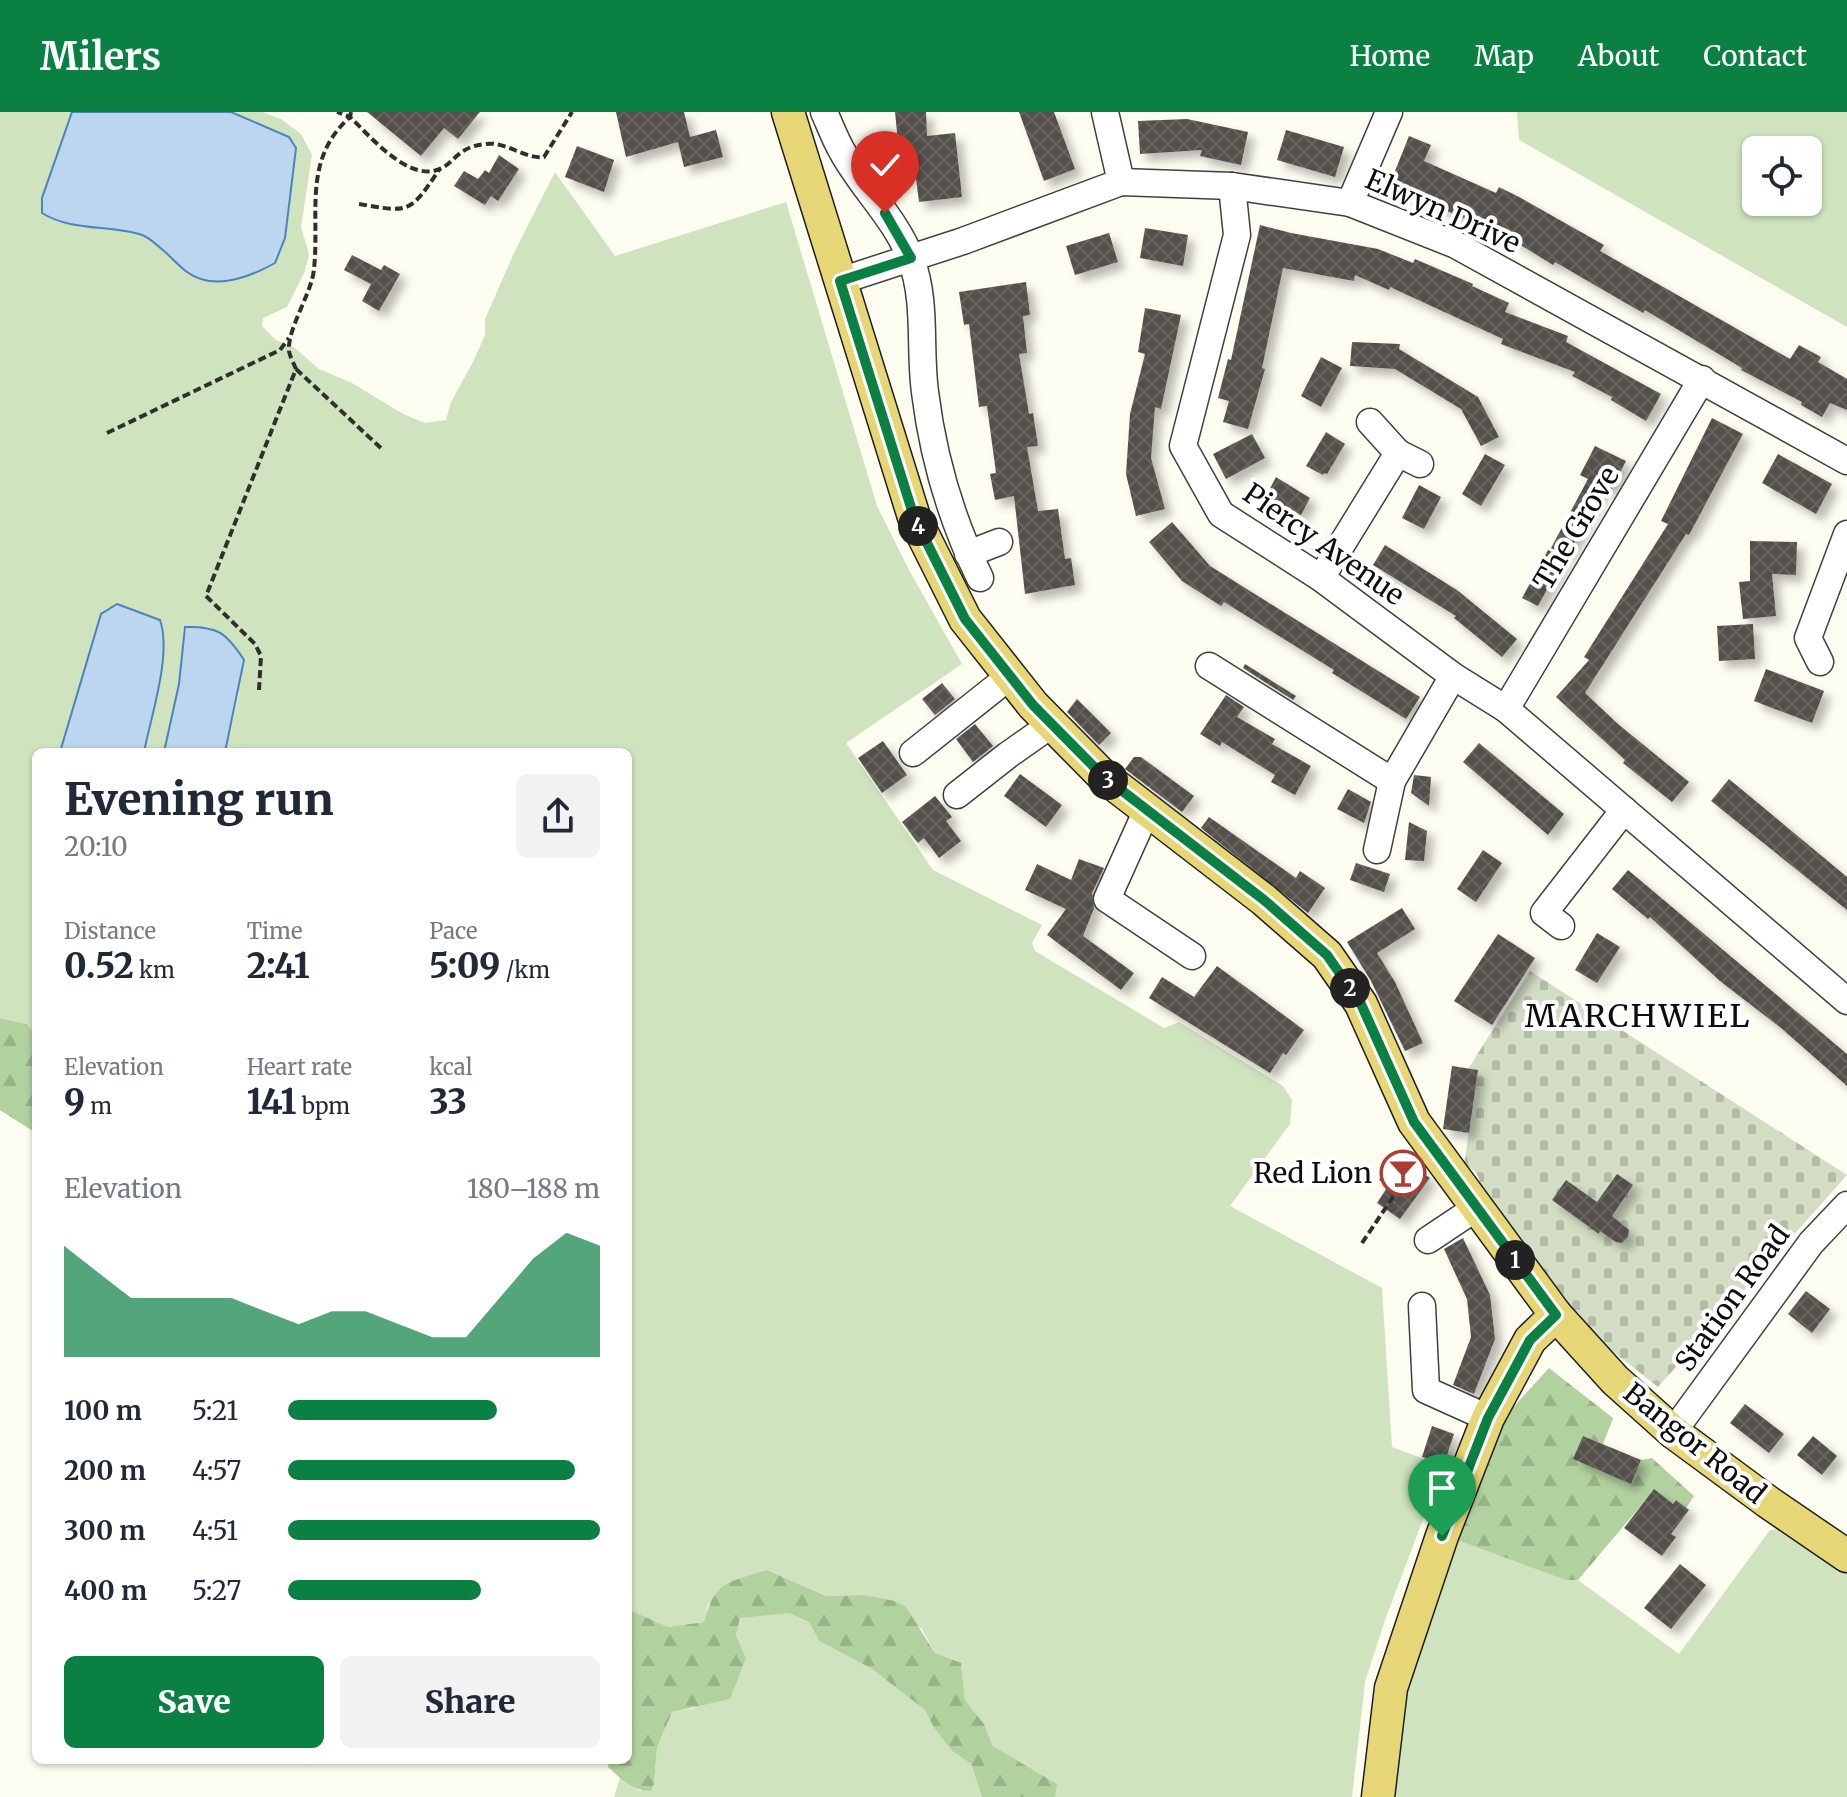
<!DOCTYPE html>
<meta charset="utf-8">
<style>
:root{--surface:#fff;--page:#f2f2f3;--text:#1f2937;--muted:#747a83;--accent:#0b8043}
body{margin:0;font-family:Merriweather,serif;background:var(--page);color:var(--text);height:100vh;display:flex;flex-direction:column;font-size:30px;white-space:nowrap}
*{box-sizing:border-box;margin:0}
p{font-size:26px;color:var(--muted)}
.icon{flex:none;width:44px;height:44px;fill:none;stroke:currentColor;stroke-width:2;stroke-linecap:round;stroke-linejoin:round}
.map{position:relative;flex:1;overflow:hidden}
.details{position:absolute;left:32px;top:636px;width:600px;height:1016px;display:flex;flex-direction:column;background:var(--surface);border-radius:12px;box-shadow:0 2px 6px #0004}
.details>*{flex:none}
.tools{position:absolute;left:1742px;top:24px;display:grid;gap:16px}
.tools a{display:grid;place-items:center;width:80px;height:80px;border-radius:12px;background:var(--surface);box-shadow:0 2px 6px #0004;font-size:40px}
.pin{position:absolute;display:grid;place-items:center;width:68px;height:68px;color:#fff;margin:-82px -34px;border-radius:50% 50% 50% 0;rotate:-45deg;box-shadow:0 0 8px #0007}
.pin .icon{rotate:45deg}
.km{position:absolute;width:40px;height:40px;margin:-20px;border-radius:50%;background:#222;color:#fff;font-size:22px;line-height:40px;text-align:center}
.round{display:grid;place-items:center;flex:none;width:84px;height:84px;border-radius:12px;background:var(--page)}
.summary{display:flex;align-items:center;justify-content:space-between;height:136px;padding:0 32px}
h1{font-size:44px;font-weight:800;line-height:60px}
.figures{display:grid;grid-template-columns:repeat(3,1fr);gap:12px;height:136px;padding:8px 32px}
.figures div{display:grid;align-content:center}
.figures b{font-size:34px;font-weight:800}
.figures small{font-size:22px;font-weight:400}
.figures p{font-size:22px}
.chart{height:224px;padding:16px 32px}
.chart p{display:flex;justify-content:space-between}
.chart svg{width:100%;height:144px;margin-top:8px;fill:var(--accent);opacity:.7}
.button{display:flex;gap:16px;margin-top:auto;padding:16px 32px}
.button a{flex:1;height:92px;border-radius:12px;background:var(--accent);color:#fff;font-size:32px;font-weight:800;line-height:92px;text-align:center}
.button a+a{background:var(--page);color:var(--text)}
ul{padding:0 32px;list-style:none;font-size:26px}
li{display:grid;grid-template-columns:128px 96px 1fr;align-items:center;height:60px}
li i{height:20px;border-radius:10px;background:var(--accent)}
header{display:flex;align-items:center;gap:48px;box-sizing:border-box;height:112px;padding:0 40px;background:var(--accent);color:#fff}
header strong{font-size:38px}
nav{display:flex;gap:44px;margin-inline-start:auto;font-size:28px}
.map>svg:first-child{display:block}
.grass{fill:#cee3be;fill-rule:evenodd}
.forest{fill:url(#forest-firs)}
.cemetery{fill:url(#cemetery-stones)}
.water{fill:#bbd6ee;stroke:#4b84bc;stroke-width:2}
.building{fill:url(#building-cross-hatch);filter:url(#shadow)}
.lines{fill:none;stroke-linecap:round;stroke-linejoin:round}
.minor-casing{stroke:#404040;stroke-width:29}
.major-casing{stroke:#1e1e1e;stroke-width:35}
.path{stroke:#2f2f2f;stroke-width:4;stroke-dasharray:8 4;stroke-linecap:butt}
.minor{stroke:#fff;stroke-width:26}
.major{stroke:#e7d676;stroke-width:32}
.route-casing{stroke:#fff;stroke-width:16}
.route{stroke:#0b8043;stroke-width:10}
.labels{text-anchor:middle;stroke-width:8;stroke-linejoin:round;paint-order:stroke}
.street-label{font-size:28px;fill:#0d0d0d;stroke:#fff}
.poi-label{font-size:28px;fill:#0d0d0d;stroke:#fff;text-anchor:end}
.quarter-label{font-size:32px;letter-spacing:2px;fill:#0d0d0d;stroke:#fff}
</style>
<header>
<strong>Milers</strong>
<nav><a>Home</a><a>Map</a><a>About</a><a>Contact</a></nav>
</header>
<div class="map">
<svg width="1847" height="1685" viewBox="0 0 1847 1685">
<defs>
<pattern id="forest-firs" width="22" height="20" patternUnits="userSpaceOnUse" patternTransform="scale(2)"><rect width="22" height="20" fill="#b1d29f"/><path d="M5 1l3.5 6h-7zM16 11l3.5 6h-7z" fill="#97b388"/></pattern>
<pattern id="cemetery-stones" width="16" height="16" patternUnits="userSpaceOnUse" patternTransform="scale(2)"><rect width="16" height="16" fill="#d2ddc3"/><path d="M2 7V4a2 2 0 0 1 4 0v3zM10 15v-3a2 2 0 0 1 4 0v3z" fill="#b3bca6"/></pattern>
<pattern id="building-cross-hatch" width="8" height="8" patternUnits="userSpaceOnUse" patternTransform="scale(2)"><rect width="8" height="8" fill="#55504b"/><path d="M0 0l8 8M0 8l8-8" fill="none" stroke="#686460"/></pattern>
<filter id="shadow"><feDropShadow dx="7" dy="7" stdDeviation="4" flood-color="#0004"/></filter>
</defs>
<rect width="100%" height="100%" fill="#fdfcf0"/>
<!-- grass -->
<g class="grass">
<path d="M0,0H72L43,102C72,120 109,111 141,122C159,129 176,150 190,163L290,77L296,36L271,17L245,8L231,0H262L281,7L301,22L312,43L301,115L309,142L305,159L287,195L263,206L262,214L276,228L295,236L319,257L352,271L403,302L425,311L446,308L451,290L473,250L485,223V207L515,139L555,60L615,144L786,90L877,394L909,458L962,552L846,631L933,758L1042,813L1032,831L1035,839L1164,916L1179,910L1283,974L1292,988L1290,1012L1230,1094L1382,1176L1392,1335L1448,1356L1424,1405L1385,1508L1365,1570L1352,1685H1055L1056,1672L993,1634L984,1612L965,1588L961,1552L935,1541L922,1517L864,1483L826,1484L767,1458L708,1492L704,1510L668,1515L628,1497V640H225L239,581L230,527L209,515H184L179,572L164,640H144L163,548L94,527L60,640H36V922L26,912L0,906Z"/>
<path d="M1517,0H1847V215L1519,28ZM1756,38H1808V90H1756Z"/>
<path d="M1782,1417L1847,1461V1685H1387L1395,1610L1449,1425L1565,1468H1578L1679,1542L1770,1418Z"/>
<path d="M770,1501H788L809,1510L819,1529L872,1557L925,1598L934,1616L952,1639L971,1652L982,1685H614L620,1666L640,1679L654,1672L657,1636L672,1600L694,1596L746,1546L736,1523L740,1506Z"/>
</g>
<!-- forest -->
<g class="forest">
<path d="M0,906L26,912L36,922V1021L0,998Z"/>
<path d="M1549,1256L1613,1306L1603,1332L1583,1324L1574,1347L1631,1371L1641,1348L1652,1346L1694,1384L1686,1396L1676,1388L1673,1392L1654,1378L1578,1468H1565L1449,1425L1488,1323Z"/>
<path d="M767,1458L826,1484L864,1483L895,1489L906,1495L935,1541L961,1551L965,1588L984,1612L993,1634L1057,1672L1055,1685H982L971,1652L952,1639L934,1616L925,1598L872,1557L819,1529L809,1510L788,1501L740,1506L736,1523L746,1546L730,1587L672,1600L657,1636L654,1672L651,1679C634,1680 621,1667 608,1655L609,1648H628V1497L668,1515L704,1510C715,1468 728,1471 767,1458Z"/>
</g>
<!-- cemetery -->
<path class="cemetery" d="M1530,859L1847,1063L1658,1275L1578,1212L1480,1081C1482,1067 1477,1058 1464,1053L1478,959L1468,957Z"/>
<!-- water -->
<g class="water">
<path d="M72,0H231L289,25L296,36L285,126L275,151C250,165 214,180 187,160C179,154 172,146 164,139C156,133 149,124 139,122C107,113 71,119 42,101V86Z"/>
<path d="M117,492L160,508C172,542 151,604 144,640H60L101,502Z"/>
<path d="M185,515C217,514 226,520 244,548L225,640H164L179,572Z"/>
</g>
<!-- building -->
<g class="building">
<path d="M367,0H480L458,27L444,16L421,44Z"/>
<path d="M616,0H684L690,25L716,18L723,45L684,55L678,30L626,45Z"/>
<path d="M895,0H926L927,24L955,21L962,85L919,90L915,59L901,60Z"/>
<path d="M1019,0H1054L1075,57L1044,69Z"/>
<path d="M1187,7L1248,20L1241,53L1200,44L1202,38L1140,42L1138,9Z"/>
<path d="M1286,18L1344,35L1335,65L1277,48Z"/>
<path d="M1409,24L1431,33L1424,49L1496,81L1499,75L1519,85L1604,133L1600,139L1790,247L1799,233L1821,245L1818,250L1847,267V298L1830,291L1822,305L1801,293L1802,290L1741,258L1742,256L1645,198L1643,201L1555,150L1553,153L1506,124L1507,123L1476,108L1475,111L1389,74Z"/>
<path d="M577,34L614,48L604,80L565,65Z"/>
<path d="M499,43L519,57L498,89L491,84L485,93L454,74L464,59L478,67L485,58L489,61Z"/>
<path d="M1260,113L1291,121L1378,137L1413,151L1415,147L1473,172L1472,174L1509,191L1505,200L1568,224L1566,230L1661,282L1646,309L1611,288L1612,285L1572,264L1575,260L1501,232L1503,227L1390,175L1389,178L1355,163L1354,169L1283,156L1262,256L1265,257L1248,317L1223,310L1229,289L1218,286L1228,247L1231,248Z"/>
<path d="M1145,116L1188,123L1183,154L1140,146Z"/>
<path d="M1109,121L1118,150L1075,163L1066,134Z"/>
<path d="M352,143L381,158L384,153L400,162L379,199L362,189L371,172L344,158Z"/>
<path d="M1026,170L1030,203L1023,204L1027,241L1019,242L1029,302L1033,301L1038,334L1027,335L1038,399L1058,397L1065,447L1071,446L1075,473L1025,482L1014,384L995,388L990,362L996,361L987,294L979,295L969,212L964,213L959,180Z"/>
<path d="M1145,196L1181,203L1161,297L1155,295L1151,346L1165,397L1136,404L1126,362L1130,302L1145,242L1138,240Z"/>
<path d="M1352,230L1400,232L1399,237L1478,285L1499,325L1481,334L1461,297L1395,257L1350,254Z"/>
<path d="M1321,245L1342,256L1321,295L1301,284Z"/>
<path d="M1712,306L1743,322L1689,423L1686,422L1585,581L1618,612L1689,670L1672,690L1623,651L1625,648L1556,585L1589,548L1584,545L1668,412L1661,409Z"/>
<path d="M1326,320L1345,332L1327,362L1324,361L1323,363L1306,354Z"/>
<path d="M1252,322L1265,346L1226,367L1213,342Z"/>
<path d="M1595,334L1626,349L1611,378L1603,375L1567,444L1551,436L1588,367L1580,363Z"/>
<path d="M1485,342L1505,353L1481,394L1462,382Z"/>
<path d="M1778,342L1832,372L1816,402L1762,371Z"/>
<path d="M1276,365L1310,386L1301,403L1266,384Z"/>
<path d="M1419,373L1441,385L1424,417L1402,406Z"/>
<path d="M1172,410L1210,454L1420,585L1406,607L1332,561L1334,558L1224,490L1221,494L1182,469L1149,430Z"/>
<path d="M1750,429L1797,430L1796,463L1772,462L1776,504L1743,507L1739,470L1750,469Z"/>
<path d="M1385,433L1457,478L1517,527L1502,545L1454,506L1456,504L1373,453Z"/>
<path d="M1548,438L1564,446L1538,494L1522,486Z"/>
<path d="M1753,512L1755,547L1719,549L1717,514Z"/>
<path d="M1245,552L1296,584L1293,588L1243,556Z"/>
<path d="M1766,557L1824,579L1812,611L1754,589Z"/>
<path d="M942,571L955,587L935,603L922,587Z"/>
<path d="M1226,583L1244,595L1237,605L1275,627L1272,632L1311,654L1295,683L1271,670L1275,663L1222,630L1220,634L1200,622Z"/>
<path d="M1077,587L1111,621L1099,633L1067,600Z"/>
<path d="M975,612L993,634L973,650L956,627Z"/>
<path d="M883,629L907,663L882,681L858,646Z"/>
<path d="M1479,631L1564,702L1548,723L1463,650Z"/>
<path d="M1134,645H1141L1194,684L1182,700L1125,657Z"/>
<path d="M1020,662L1062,693L1046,715L1004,684Z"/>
<path d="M1414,663L1431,665L1429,694L1411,681Z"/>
<path d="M1729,667L1847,765V798L1711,689Z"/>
<path d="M1348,677L1371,690L1364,711L1337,697Z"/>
<path d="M935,684L952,705L946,709L961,729L939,746L924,726L918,731L902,710Z"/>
<path d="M1209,705L1296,766L1300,759L1325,776L1308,801L1201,716Z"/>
<path d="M1409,710L1427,719L1424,749L1405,748Z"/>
<path d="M1483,738L1502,751L1476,790L1457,777Z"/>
<path d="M1079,747L1104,756L1092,781L1094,796L1083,824L1134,861L1121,878L1047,823L1066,797L1025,778L1037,752L1071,768Z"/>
<path d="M1356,751L1390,762L1384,780L1350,768Z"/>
<path d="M1628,758L1847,942V974L1781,916L1720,869L1650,805L1648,807L1612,777Z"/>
<path d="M1402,796L1415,817L1377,841L1395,870L1423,931L1405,939L1371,869L1347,830Z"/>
<path d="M1597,821L1620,835L1597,871L1575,858Z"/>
<path d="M1498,822L1535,846L1492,913L1454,889Z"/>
<path d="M1217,854L1304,918L1286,943L1283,941L1270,961L1149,886L1162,865L1194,885Z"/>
<path d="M1452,954L1478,958L1469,1021L1443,1017Z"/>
<path d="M1395,1043L1430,1066L1400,1107L1377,1091L1388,1074L1379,1068Z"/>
<path d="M1617,1062L1633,1073L1612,1104L1629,1118L1628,1125L1622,1131L1616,1130L1600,1119L1599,1122L1552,1088L1566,1068L1597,1090Z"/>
<path d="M1463,1126L1490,1183L1495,1227L1474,1282L1453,1273L1471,1225L1467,1187L1444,1137Z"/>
<path d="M1806,1179L1830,1197L1812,1221L1788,1202Z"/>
<path d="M1745,1292L1784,1322L1769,1341L1730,1311Z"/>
<path d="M1432,1314L1454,1322L1444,1352L1422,1345Z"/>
<path d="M1583,1324L1641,1348L1631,1372L1573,1347Z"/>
<path d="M1813,1324L1837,1344L1822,1363L1797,1343Z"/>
<path d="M1654,1377L1673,1392L1676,1388L1689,1398L1671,1422L1676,1425L1662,1444L1624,1416Z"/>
<path d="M1680,1452L1706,1473L1671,1517L1644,1496Z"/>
</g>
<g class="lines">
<!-- minor casing -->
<g class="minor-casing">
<g id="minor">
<path d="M824,0C830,13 835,27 842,39C862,76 896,107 911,147C927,190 919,235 925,280C933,345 951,407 980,466"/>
<path d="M1105,0L1121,70"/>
<path d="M1232,74L1237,123L1183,334L1221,402L1321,466L1453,564L1506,597L1847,889"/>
<path d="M1350,91L1389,0"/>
<path d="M840,169L963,129L1121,70L1232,74L1350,91L1456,133L1847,349"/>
<path d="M1398,341L1420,352"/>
<path d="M968,442L999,430"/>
<path d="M1321,466L1398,341L1370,310"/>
<path d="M1820,550L1808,526L1847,422"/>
<path d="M1209,554L1392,669"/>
<path d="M1506,597L1702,267"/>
<path d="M913,641L1010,564"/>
<path d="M957,683L1008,643L1052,612"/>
<path d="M1147,698L1107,787L1192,844"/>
<path d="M1377,738L1392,669L1453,564"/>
<path d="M1561,814L1544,801L1624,698"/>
<path d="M1428,1128L1476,1096"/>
<path d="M1422,1194L1426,1278L1488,1306"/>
<path d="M1673,1320L1811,1131L1847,1093"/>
</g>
</g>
<!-- major casing -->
<g class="major-casing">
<g id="major">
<path d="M788,0L914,405L965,507L1033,593L1103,664L1264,788L1327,843L1361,892L1414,1010L1556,1203L1615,1268L1673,1320L1768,1390L1847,1444"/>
<path d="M1378,1685L1391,1576L1442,1424L1488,1306L1530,1228L1556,1203"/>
</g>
</g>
<!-- path -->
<g class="path">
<path d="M351,0L350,5C369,23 406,68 437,58C454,53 456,35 485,32C507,29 523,47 544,45L572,0"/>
<path d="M359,92C410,101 410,101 439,58"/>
<path d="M296,257L383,338"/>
<path d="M107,321L280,238L289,226"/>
<path d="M259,578L261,544L255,532L206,484L296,257C294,252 290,245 289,239C287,217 312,181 314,157C320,101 302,48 350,5L337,0"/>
<path d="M1362,1131L1397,1079"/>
</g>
<!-- minor -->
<use href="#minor" class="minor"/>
<!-- major -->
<use href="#major" class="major"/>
</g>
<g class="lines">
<!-- route casing -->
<g class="route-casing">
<path id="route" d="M885,101L911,146L840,169L914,405L965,507L1033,593L1103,664L1264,788L1327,843L1361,892L1414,1010L1556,1203L1530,1228L1488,1306L1442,1424"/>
</g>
<!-- route -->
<use href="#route" class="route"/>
</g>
<!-- icons -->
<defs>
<g id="bar-ring" transform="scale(2.3)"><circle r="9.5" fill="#fff" stroke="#ab3d37" stroke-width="1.5"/><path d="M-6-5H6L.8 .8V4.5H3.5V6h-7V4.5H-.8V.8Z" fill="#ab3d37"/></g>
</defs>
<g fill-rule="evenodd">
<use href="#bar-ring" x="1403" y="1061"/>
</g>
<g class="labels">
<!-- street labels -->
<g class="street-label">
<text transform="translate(1443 99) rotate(24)" y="10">Elwyn Drive</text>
<text transform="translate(1576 416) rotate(-59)" y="10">The Grove</text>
<text transform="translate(1324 432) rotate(35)" y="10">Piercy Avenue</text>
<text transform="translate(1732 1186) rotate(-54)" y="10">Station Road</text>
<text transform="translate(1695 1331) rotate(39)" y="10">Bangor Road</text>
</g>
<!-- poi labels -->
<g class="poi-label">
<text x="1372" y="1071">Red Lion</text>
</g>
<!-- quarter labels -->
<g class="quarter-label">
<text x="1638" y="915">MARCHWIEL</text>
</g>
</g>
</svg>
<div class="tools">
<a><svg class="icon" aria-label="locate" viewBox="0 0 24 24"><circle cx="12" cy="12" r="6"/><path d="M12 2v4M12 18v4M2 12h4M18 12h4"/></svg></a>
</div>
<div class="pin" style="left:1442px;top:1424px;background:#1e9e55"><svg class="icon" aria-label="arrive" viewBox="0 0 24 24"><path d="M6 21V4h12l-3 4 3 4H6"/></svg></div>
<div class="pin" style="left:885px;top:101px;background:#d93025"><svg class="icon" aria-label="check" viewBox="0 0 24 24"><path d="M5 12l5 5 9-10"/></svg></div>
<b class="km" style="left:1515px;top:1148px">1</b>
<b class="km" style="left:1350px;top:876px">2</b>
<b class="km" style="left:1108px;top:668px">3</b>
<b class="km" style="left:918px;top:414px">4</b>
<section class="details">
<div class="summary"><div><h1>Evening run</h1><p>20:10</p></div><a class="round"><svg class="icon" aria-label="share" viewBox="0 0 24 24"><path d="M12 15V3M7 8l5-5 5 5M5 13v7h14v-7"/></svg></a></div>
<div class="figures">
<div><p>Distance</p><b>0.52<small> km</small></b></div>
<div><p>Time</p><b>2:41</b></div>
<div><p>Pace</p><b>5:09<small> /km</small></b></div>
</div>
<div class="figures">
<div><p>Elevation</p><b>9<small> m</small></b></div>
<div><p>Heart rate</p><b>141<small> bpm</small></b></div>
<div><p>kcal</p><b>33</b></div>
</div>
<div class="chart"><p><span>Elevation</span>180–188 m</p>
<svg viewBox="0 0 160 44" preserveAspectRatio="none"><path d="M0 44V10L10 18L20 26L30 26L40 26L50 26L60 30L70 34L80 30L90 30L100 34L110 38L120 38L130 26L140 14L150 6L160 10V44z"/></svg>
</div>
<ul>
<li><b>100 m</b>5:21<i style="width:67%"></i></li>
<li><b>200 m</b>4:57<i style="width:92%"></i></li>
<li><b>300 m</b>4:51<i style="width:100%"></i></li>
<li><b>400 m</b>5:27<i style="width:62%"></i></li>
</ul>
<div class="button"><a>Save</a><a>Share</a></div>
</section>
</div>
